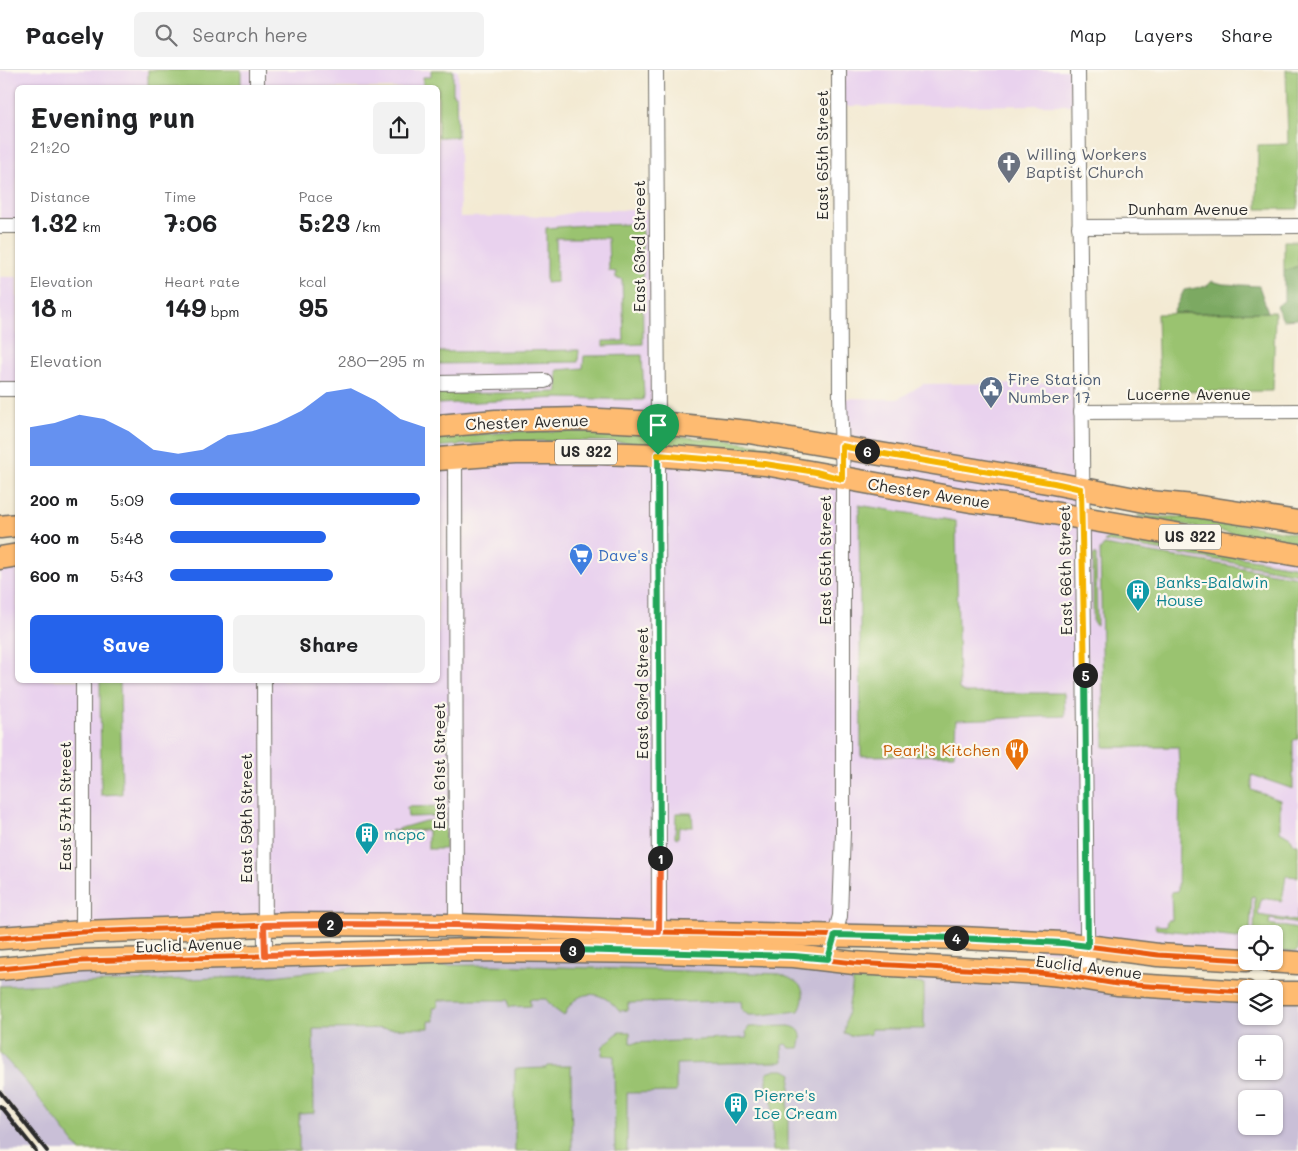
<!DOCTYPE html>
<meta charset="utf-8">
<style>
:root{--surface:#fff;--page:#f2f2f2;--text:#202124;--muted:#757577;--line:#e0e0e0;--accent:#2563eb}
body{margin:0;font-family:Mali,sans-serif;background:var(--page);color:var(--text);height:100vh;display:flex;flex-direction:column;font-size:19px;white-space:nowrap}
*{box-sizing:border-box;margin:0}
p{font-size:16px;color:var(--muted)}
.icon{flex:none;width:28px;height:28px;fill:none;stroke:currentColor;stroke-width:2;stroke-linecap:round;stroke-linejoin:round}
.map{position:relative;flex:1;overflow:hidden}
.drawer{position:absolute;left:15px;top:15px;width:425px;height:598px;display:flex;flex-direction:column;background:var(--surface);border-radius:8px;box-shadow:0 1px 4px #0004}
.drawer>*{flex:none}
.controls{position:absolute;left:1238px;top:855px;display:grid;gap:10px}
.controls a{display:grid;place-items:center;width:45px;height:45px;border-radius:8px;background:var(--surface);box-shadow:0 1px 4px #0004;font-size:25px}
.pin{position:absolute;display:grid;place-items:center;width:42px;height:42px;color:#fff;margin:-51px -21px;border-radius:50% 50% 50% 0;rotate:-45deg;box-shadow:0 0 5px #0007}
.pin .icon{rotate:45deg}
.km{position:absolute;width:25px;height:25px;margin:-12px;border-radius:50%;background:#222;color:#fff;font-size:14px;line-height:25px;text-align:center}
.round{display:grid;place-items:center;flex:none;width:52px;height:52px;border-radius:8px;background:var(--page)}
.head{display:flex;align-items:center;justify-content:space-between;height:85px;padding:0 15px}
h1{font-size:28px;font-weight:700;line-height:38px}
.stats{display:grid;grid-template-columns:repeat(3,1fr);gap:8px;height:85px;padding:5px 15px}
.stats div{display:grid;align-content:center}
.stats b{font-size:25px;font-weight:700}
.stats small{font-size:14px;font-weight:400}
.stats p{font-size:14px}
.chart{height:140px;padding:10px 15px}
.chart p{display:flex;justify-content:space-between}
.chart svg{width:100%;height:90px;margin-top:5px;fill:var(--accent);opacity:.7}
.primary-button{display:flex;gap:10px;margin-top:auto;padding:10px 15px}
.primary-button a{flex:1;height:58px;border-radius:8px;background:var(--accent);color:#fff;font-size:20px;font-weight:700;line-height:58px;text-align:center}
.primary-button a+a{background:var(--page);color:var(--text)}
ul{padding:0 15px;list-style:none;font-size:16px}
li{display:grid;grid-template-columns:80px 60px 1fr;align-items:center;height:38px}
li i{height:12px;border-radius:6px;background:var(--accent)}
header{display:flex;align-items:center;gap:30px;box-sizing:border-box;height:70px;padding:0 25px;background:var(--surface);border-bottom:1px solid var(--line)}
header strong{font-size:24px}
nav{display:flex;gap:28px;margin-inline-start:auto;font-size:18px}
.search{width:350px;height:45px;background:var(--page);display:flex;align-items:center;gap:12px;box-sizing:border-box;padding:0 18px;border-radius:8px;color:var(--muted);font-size:19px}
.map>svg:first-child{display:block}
.built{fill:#e9d2ee}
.industrial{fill:#c9bfd7;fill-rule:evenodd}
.green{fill:#9ac36f;stroke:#62774d}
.forest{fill:#7ba962;stroke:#536a46}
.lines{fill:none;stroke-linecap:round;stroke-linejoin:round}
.minor-casing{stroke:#716e66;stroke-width:16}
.primary-casing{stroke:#716e66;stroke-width:25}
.minor{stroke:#fff;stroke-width:14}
.primary{stroke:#febb71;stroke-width:22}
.rail{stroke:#2b2b2b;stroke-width:4}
.cycleway-casing{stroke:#fbf7ec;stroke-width:8}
.cycleway{stroke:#e8590c;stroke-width:5}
.split-1-casing{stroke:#fff;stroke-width:10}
.split-2-casing{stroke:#fff;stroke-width:10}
.split-3-casing{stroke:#fff;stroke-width:10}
.split-4-casing{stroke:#fff;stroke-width:10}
.split-5-casing{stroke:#fff;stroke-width:10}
.split-6-casing{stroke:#fff;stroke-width:10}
.split-7-casing{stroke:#fff;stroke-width:10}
.split-1{stroke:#22a559;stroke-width:6}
.split-2{stroke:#f0652b;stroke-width:6}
.split-3{stroke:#f0652b;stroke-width:6}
.split-4{stroke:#22a559;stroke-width:6}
.split-5{stroke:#22a559;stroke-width:6}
.split-6{stroke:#f5b400;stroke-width:6}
.split-7{stroke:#f5b400;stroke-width:6}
.labels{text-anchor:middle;stroke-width:4.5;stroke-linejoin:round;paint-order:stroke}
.shield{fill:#fbf7ec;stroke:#696865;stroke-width:1}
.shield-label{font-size:15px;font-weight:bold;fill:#2b2b2b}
.worship-label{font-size:16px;fill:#5b616d;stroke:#fbf7ec;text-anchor:start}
.street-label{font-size:16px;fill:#2b2b2b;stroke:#fbf7ec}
.service-label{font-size:16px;fill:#4e5e75;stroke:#fbf7ec;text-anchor:start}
.shop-label{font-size:16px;fill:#366cbe;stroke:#fbf7ec;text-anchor:start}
.culture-label{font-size:16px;fill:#0d838f;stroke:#fbf7ec;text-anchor:start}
.food-label{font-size:16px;fill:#c56008;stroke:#fbf7ec;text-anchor:end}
</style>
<header>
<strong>Pacely</strong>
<div class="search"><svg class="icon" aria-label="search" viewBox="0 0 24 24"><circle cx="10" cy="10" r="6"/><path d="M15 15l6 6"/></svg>Search here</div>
<nav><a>Map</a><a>Layers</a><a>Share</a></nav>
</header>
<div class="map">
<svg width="1298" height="1081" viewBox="0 0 1298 1081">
<rect width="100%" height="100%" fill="#fbf7ec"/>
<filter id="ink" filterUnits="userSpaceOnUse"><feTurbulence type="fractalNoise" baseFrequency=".02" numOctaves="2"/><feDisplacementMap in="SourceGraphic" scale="10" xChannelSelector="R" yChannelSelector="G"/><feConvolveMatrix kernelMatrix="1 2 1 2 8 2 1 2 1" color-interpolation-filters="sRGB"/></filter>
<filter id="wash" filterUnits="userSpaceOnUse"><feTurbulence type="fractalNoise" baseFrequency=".0096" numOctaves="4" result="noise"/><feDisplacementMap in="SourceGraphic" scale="20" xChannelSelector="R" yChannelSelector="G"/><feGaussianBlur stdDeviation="1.12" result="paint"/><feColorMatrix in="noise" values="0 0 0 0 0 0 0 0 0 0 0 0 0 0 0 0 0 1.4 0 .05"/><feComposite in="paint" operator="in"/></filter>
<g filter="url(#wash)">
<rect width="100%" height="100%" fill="#f3ead3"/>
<!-- built -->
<g class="built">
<path d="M0,0H458L460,147L555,146L584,140H656L659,385L842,409L840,328L898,329L923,314L1081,313L1082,449L1298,485V893L1274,891V864H1246V890L556,859L0,868V488L17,485L18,610H438V18H18L17,156H0Z"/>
<path d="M839,0H1078V35L839,36Z"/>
<rect x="0" y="207" width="17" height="112"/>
</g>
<!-- industrial -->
<g class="industrial">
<path d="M566,880L1246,922V946H1274V923H1298V1081H47L0,1022V899ZM1246,974H1274V1001H1246ZM1246,1029H1274V1056H1246Z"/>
<path d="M0,1036L7,1044L36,1081H0Z"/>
</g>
<!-- green -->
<g class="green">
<rect x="148" y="0" width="93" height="17"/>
<path d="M431,0H453V25H456L457,67H438V18L423,17V7H431Z"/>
<path d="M1286,0H1298V139H1257L1258,75L1288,74Z"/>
<path d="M642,154L643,274L603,276V271H624L622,209L616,208V202L609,201L608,168H556L557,212L546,213V158L584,155Z"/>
<path d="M1284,171H1298V196L1284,201Z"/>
<path d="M1275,242L1273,321L1159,322L1157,244Z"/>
<path d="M579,280L578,292L438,294V282Z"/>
<path d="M642,285L644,326L643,330L558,328L438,334V324L558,322L557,300L583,298L584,286Z"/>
<path d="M525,361C616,360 699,366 789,379V381C767,378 745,381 724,379C669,376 614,370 560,371C519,371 478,373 438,377V367Z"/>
<path d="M859,435L956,451L959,619L966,623H1064L1065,646L956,650L954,685L861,686Z"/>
<path d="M1138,445L1160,447H1199L1298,464V475L1138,447Z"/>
<path d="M1109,467L1133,469L1298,497V504L1104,471Z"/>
<path d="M1104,475L1298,507V669L1293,670V719L1252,705V720L1280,730V761L1290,767L1294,774H1298V807L1286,806L1282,831L1261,828L1258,845L1296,851L1298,840V854L1270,849L1269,854L1298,859V880L1296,882L1274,881V864H1254L1255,827L1252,826L1250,864H1246V869L1156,859L1155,855L1166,856L1167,850H1172L1171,822L1178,821L1180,712L1178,677H1104L1100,480Z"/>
<path d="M1093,485H1096L1097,556L1093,553Z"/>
<path d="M100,610H120L122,724L101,725Z"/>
<path d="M440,736L444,737L445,746L408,747L407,737Z"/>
<path d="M676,743H692L693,757H679L678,768L675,767Z"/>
<path d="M425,751H445V779H428V760L391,761Z"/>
<path d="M493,895L780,904C801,913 809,918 799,941L761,945H748L742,940L741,931L628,933V940L619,941C602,918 575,918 564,946L553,938L546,929H529L531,936L509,937L508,930H438V937L433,938L434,951H429V958L313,959L314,1043L299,1044V1081H80L27,1013L0,983V916L273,906L363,896Z"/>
<path d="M854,906L924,914V959H871V964L854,966L844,963Z"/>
<path d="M789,956C802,958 803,966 799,978H790L786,974L782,975L783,992L676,994V1022L627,1023V1081H615L614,986L602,985L603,976L619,962H630V973L747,968L746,961L749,957Z"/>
<path d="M547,996H571L572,1081H515V999L546,998Z"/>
<path d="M776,1000H785L792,1004L788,1032V1081H773L772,1028L771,1021H767V1003Z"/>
</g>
<!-- forest -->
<g class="forest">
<path d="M1298,196V249L1283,250L1276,236L1284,231V201Z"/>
<path d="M1212,211L1223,214L1259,216L1268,242L1173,243L1184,220L1207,216Z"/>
</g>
</g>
<g filter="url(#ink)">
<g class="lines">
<!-- minor casing -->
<g class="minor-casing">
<g id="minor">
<path d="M257,0V18"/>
<path d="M656,0L658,353"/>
<path d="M1078,0L1087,860L1089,909"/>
<path d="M0,156H18"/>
<path d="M1079,157L1298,156"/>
<path d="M438,313L545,311"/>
<path d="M0,319H18"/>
<path d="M1081,342L1298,341"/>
<path d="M658,385L659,862"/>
<path d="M455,387L456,855"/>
<path d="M264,610L265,885"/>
<path d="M83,862V610"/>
<path d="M828,889L840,846L843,762V409L840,328L839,0"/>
</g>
</g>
<!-- primary casing -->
<g class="primary-casing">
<g id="primary">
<path d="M438,356L496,351L580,349L658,353L749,362L1053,413L1150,432L1194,436L1298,452"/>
<path d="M438,389L516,383H598L658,385L765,394L971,431L1018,437L1298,485"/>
<path d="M0,457L18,455"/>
<path d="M0,488L18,485"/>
<path d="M0,868L83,862L292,854L456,855L659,862L961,868L1063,873L1158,885L1246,890"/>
<path d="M1268,891L1298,893"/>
<path d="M0,899L82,891L471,880L658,882L794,886L854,893L1039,903L1061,905L1117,914L1246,922"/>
<path d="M1274,923H1298"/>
</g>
</g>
<!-- minor -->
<use href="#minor" class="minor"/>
<!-- primary -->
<use href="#primary" class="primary"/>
<!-- rail -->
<g class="rail">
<path d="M0,1022L47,1081"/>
<path d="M0,1036L36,1081"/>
</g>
<!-- cycleway casing -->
<g class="cycleway-casing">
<g id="cycleway">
<path d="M0,868L83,862L292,854L456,855L659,862L961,868L1063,873L1158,885L1246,890"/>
<path d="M0,899L82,891L471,880L658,882L794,886L854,893L1039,903L1061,905L1117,914L1246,922"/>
</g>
</g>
<!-- cycleway -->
<use href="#cycleway" class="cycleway"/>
</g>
</g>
<g class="lines" filter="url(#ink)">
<!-- split-1 casing -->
<g class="split-1-casing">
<path id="split-1" d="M658,385L660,788"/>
</g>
<!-- split-2 casing -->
<g class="split-2-casing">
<path id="split-2" d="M330,854L456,855L659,862L660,788"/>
</g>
<!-- split-3 casing -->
<g class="split-3-casing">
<path id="split-3" d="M330,854L264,855L265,885L471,880H572"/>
</g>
<!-- split-4 casing -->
<g class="split-4-casing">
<path id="split-4" d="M572,880L794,886L828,889L835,865L956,868"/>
</g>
<!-- split-5 casing -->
<g class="split-5-casing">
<path id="split-5" d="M956,868L1063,873L1088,876L1085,605"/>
</g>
<!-- split-6 casing -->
<g class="split-6-casing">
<path id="split-6" d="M867,381L1054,413L1081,419L1085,605"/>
</g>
<!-- split-7 casing -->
<g class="split-7-casing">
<path id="split-7" d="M658,385L765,394L816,402L842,409V376L867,381"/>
</g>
<!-- split-1 -->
<use href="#split-1" class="split-1"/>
<!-- split-2 -->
<use href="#split-2" class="split-2"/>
<!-- split-3 -->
<use href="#split-3" class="split-3"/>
<!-- split-4 -->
<use href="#split-4" class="split-4"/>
<!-- split-5 -->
<use href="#split-5" class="split-5"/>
<!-- split-6 -->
<use href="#split-6" class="split-6"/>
<!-- split-7 -->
<use href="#split-7" class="split-7"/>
</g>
<!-- icons -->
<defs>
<g id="church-pin" transform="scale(1.25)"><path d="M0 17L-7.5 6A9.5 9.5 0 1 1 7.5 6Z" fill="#6b7280" stroke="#fbf7ec"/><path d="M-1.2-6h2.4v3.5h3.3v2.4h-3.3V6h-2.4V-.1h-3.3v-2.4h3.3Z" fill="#fff"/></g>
<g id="civic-pin" transform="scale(1.25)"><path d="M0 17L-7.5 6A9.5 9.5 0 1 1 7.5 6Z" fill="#5c6f8a" stroke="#fbf7ec"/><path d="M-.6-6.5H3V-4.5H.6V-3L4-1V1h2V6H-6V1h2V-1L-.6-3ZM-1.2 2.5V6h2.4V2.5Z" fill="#fff"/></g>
<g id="supermarket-pin" transform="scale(1.25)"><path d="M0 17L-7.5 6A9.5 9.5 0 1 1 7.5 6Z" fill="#3f7fe0" stroke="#fbf7ec"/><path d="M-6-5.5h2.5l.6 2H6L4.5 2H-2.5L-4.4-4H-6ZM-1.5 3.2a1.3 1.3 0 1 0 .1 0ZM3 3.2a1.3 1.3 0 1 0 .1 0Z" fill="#fff"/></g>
<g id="building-pin" transform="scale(1.25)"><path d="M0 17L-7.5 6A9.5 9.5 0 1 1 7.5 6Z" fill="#0f9aa8" stroke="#fbf7ec"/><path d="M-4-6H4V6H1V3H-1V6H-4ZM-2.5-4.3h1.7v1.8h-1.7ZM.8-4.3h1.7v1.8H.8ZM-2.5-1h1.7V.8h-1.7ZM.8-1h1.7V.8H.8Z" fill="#fff"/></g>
<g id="restaurant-pin" transform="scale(1.25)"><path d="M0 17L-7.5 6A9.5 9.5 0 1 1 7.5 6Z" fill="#e8710a" stroke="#fbf7ec"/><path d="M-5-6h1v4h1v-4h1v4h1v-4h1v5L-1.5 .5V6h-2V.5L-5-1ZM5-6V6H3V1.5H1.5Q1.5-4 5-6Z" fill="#fff"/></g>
</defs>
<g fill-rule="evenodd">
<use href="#church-pin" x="1009" y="93"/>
<use href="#civic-pin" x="991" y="318"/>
<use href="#supermarket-pin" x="581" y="485"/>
<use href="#building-pin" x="1138" y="521"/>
<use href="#restaurant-pin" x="1017" y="680"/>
<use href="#building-pin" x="367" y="764"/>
<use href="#building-pin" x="736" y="1034"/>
</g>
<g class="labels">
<!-- shield labels -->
<g class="shield">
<rect x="555" y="369.5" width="62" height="25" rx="4"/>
<rect x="1159" y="454.5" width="62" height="25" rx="4"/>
</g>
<g class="shield-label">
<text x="586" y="387">US 322</text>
<text x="1190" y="472">US 322</text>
</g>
<!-- worship labels -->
<g class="worship-label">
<text x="1026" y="90">Willing Workers<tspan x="1026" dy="18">Baptist Church</tspan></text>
</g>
<!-- street labels -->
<g class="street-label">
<text transform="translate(822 85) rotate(-90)" y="6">East 65th Street</text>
<text x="1188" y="145">Dunham Avenue</text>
<text transform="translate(639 176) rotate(-90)" y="6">East 63rd Street</text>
<text x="1189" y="330">Lucerne Avenue</text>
<text transform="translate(527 352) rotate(-2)" y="6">Chester Avenue</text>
<text transform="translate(929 423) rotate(9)" y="6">Chester Avenue</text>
<text transform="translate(825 490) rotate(-90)" y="6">East 65th Street</text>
<text transform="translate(1065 500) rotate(-91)" y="6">East 66th Street</text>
<text transform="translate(642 623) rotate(-90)" y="6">East 63rd Street</text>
<text transform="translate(439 696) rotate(-90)" y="6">East 61st Street</text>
<text transform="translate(65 736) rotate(-90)" y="6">East 57th Street</text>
<text transform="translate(246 748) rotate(-90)" y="6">East 59th Street</text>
<text transform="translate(189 875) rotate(-2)" y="6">Euclid Avenue</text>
<text transform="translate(1089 897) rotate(7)" y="6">Euclid Avenue</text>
</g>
<!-- service labels -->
<g class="service-label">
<text x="1008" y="315">Fire Station<tspan x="1008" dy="18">Number 17</tspan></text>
</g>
<!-- shop labels -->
<g class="shop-label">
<text x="598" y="491">Dave's</text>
</g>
<!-- culture labels -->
<g class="culture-label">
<text x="1156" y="518">Banks-Baldwin<tspan x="1156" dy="18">House</tspan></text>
<text x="384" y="770">mcpc</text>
<text x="754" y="1031">Pierre's<tspan x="754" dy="18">Ice Cream</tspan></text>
</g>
<!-- food labels -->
<g class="food-label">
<text x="1000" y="686">Pearl's Kitchen</text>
</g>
</g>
</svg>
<div class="controls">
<a><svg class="icon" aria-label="locate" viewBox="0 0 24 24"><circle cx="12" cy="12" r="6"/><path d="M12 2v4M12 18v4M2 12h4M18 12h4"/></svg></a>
<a><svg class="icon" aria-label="layers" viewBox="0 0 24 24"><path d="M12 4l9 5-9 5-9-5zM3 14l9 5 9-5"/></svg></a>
<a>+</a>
<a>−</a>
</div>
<div class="pin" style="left:658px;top:385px;background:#1e9e55"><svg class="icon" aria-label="arrive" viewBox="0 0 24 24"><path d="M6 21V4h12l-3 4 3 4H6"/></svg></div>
<b class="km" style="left:660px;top:788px">1</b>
<b class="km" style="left:330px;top:854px">2</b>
<b class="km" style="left:572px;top:880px">3</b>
<b class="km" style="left:956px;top:868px">4</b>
<b class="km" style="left:1085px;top:605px">5</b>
<b class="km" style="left:867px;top:381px">6</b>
<section class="drawer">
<div class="head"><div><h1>Evening run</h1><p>21:20</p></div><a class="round"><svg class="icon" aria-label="share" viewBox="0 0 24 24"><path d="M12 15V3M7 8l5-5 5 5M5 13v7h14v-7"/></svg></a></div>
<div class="stats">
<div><p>Distance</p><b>1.32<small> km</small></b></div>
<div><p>Time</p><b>7:06</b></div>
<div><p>Pace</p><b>5:23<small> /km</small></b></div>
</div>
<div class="stats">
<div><p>Elevation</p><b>18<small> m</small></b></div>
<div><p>Heart rate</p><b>149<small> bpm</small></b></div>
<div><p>kcal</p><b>95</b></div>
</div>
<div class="chart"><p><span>Elevation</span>280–295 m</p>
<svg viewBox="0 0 160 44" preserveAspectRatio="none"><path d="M0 44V25L10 23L20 19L30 21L40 27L50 36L60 38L70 36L80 29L90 27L100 23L110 17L120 8L130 6L140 12L150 21L160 25V44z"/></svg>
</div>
<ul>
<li><b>200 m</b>5:09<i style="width:98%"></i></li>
<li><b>400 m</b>5:48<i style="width:61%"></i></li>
<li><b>600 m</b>5:43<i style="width:64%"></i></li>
</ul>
<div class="primary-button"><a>Save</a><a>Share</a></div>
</section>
</div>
